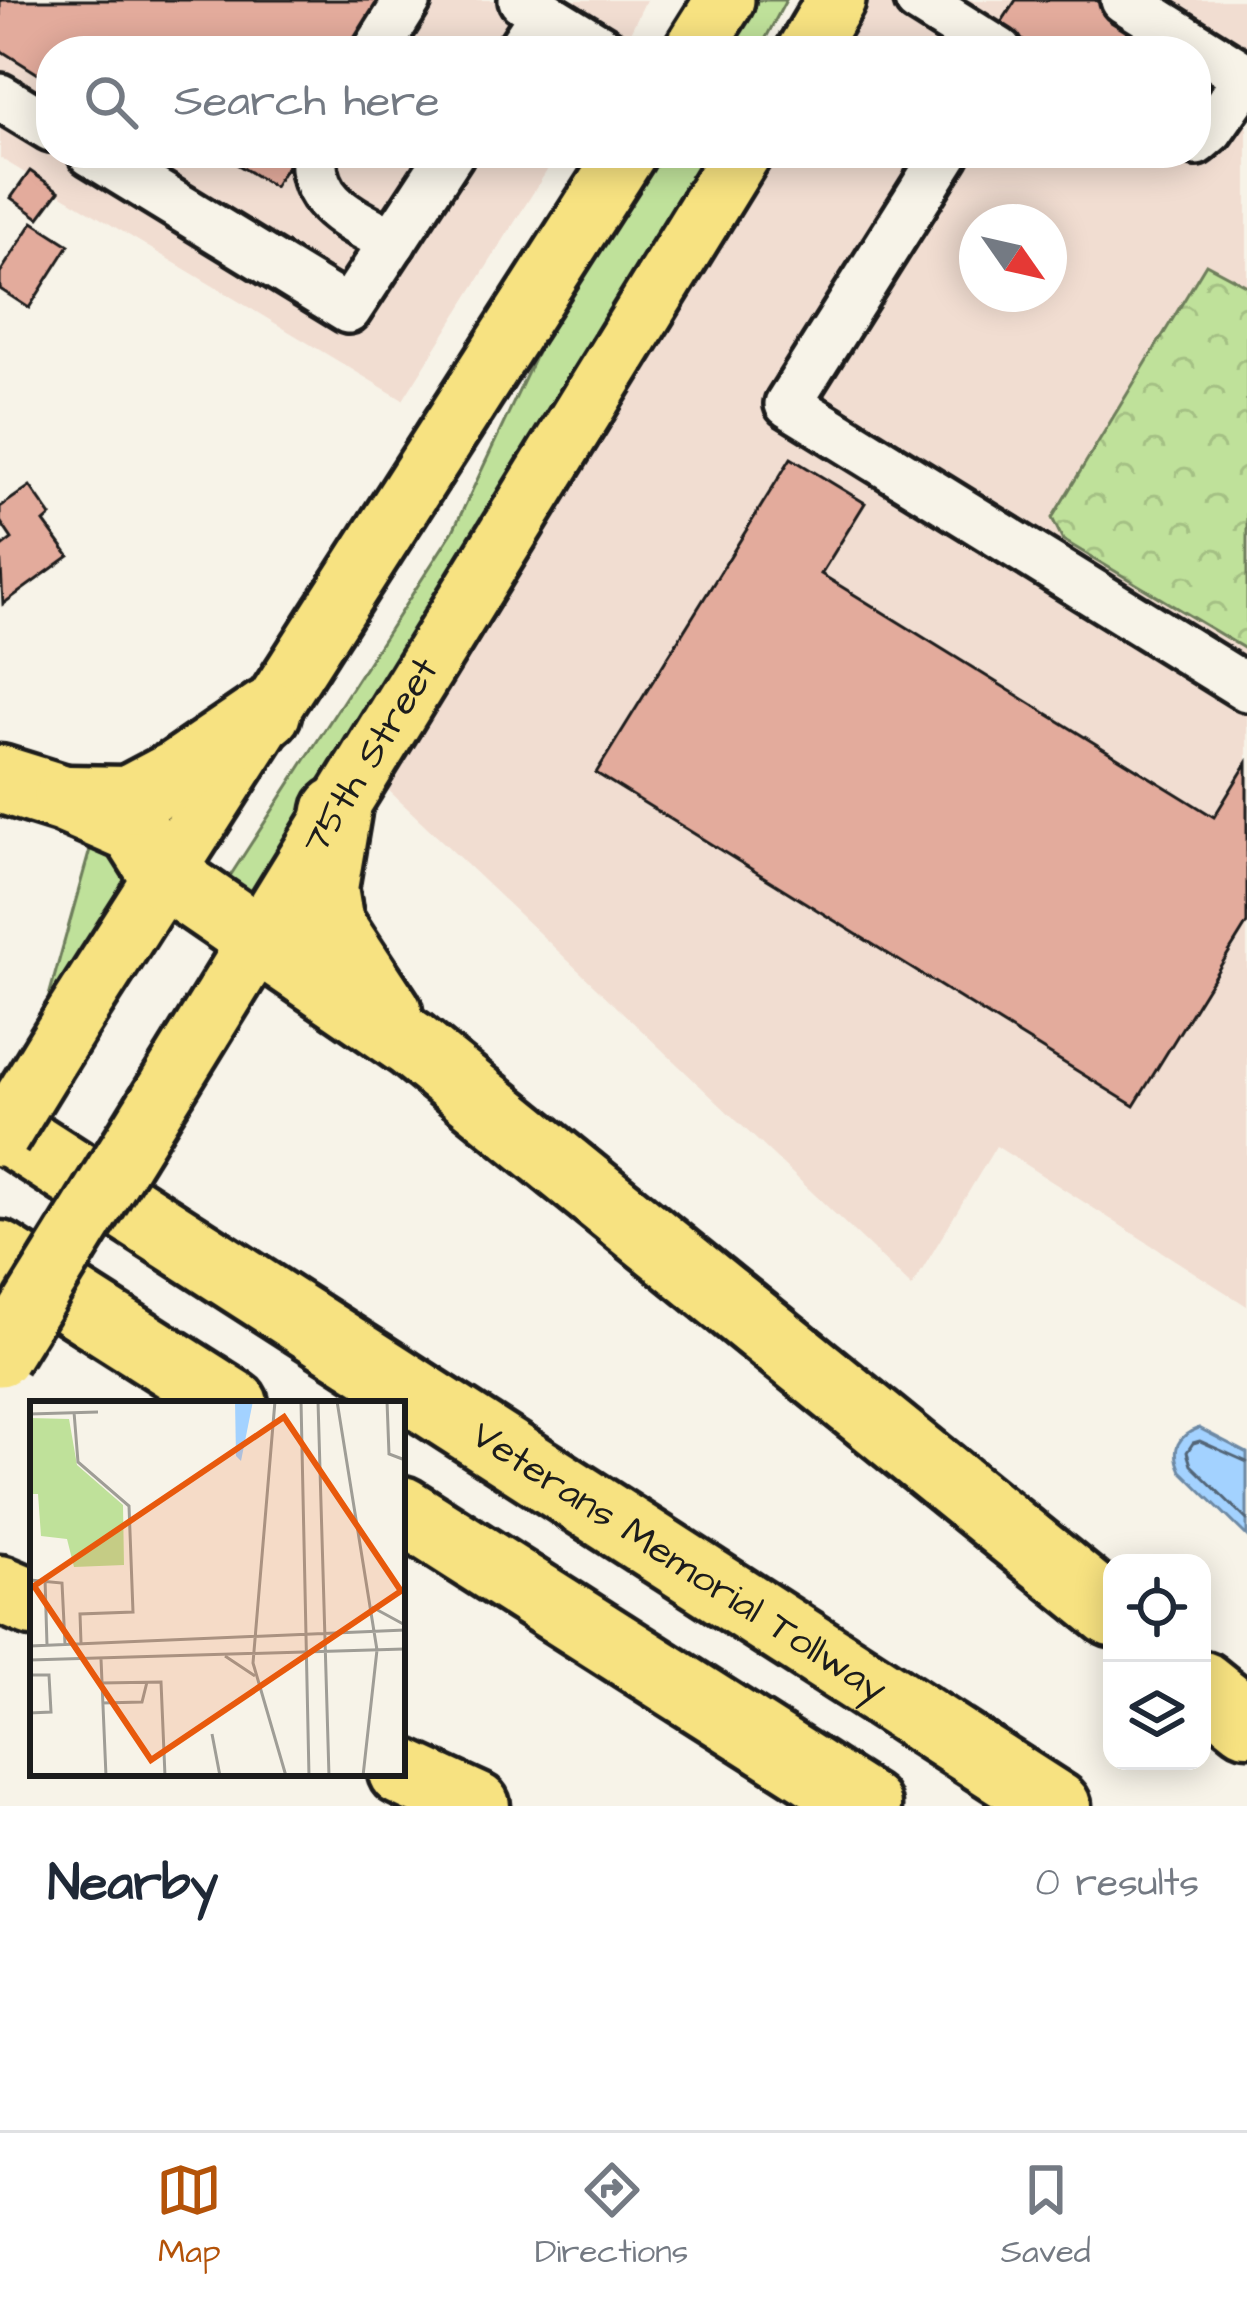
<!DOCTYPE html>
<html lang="en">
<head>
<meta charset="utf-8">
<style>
	body { margin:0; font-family:"Architects Daughter",sans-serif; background:#f6f6f7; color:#1f2937 }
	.controls { position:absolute; right:36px; bottom:36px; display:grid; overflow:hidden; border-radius:24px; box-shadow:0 6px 30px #0003 }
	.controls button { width:108px; height:108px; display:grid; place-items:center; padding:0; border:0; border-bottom:3px solid #e0e1e3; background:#fff; color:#1f2937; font:60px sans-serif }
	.compass { position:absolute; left:959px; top:204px; width:108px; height:108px; border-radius:50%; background:#fff; box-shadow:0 6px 30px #0003; rotate:124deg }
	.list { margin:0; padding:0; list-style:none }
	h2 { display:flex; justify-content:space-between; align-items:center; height:156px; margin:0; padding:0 48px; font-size:51px }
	h2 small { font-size:39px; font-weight:400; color:#747a83 }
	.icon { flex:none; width:66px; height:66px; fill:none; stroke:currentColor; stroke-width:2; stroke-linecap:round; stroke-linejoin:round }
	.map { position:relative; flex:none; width:1247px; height:1806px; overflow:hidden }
	.search { position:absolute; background:#fff; box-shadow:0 6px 30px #0003; left:36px; right:36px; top:36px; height:132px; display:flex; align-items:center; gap:30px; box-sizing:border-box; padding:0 42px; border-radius:48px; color:#747a83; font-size:45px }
	.sheet { height:324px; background:#fff }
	nav { display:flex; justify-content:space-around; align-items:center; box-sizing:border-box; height:168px; border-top:3px solid #e0e1e3; background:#fff; font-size:33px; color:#747a83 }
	nav a { display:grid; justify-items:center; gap:6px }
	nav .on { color:#b45309 }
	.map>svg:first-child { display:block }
	.built { fill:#f1ddd1; fill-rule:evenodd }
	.green { fill:#bfe19a; stroke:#6e7e5b; stroke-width:3 }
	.forest { fill:url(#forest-crowns); stroke:#6e7e5b; stroke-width:3 }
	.water { fill:#a3d2ff; stroke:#6d89a4; stroke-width:3 }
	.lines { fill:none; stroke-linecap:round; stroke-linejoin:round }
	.shore { stroke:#526577; stroke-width:3 }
	.building { fill:#e3ab9c; stroke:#1c1c1c; stroke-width:3 }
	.minor-casing { stroke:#1c1c1c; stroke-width:54 }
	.major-casing { stroke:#1c1c1c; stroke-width:66 }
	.highway-casing { stroke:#1c1c1c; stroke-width:75 }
	.minor { stroke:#f7f3e8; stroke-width:45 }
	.major { stroke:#f7e281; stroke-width:57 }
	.highway { stroke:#f7e281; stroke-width:66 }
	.major-bridge-casing { stroke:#1c1c1c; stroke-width:66; stroke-linecap:butt }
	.major-bridge { stroke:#f7e281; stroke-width:57 }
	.labels { text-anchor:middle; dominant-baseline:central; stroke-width:9; stroke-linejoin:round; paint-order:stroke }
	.street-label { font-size:39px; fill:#1c1c1c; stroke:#f7f3e8 }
	.inset-road { fill:none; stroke:#9f9d96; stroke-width:3 }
	.view { fill:#e8590c; fill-opacity:0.15; stroke:#e8590c; stroke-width:6 }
	.inset-edge { fill:none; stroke:#1c1c1c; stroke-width:6 }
</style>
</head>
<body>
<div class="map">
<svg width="1247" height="1806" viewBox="0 0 1247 1806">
	<defs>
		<pattern id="forest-crowns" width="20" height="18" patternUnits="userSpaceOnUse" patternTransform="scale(3)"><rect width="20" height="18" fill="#bfe19a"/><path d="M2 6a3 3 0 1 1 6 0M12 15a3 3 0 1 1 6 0" fill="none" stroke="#a4c084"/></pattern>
	</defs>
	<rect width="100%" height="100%" fill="#f7f3e8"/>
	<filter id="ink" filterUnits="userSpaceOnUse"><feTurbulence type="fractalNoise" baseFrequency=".00833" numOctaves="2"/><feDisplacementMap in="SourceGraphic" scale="24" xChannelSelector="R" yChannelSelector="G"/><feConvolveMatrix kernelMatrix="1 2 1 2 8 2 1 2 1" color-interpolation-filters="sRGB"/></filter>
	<g filter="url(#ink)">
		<g class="built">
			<path d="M0,0H646L621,51H51V153H558L403,400L0,158Z"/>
			<path d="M867,0H1247V286L1206,265L1167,332L1063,540L1247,650V1306L996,1146L912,1287L384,786L773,153H1196V51H836ZM977,222H1049V294H977Z"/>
		</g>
		<g class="green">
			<path d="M757,0H786L759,51H724Z"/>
			<path d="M658,153H705L670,219L250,899L223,887L453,531L559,306Z"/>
			<path d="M96,828L128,874L46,1007Z"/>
		</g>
		<path class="forest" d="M1206,264L1247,286V650L1063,540L1052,518Z"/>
		<path class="water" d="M1199,1428L1247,1453V1536L1181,1471C1171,1449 1177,1436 1199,1428Z"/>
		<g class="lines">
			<path class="shore" d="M1247,1462L1200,1441L1193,1443L1187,1452L1191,1465L1247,1520"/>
		</g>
		<g class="building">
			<path d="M0,0H390L358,51H51V82L0,50Z"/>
			<path d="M1016,0H1095L1176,51H1040L999,26Z"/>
			<path d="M219,153H295L274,187Z"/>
			<path d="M30,171L59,191L39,218L11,198Z"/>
			<path d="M33,222L69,245L29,308L0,289V273Z"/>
			<path d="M791,458L865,503L821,574L1214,817L1247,763V923L1134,1106L596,773Z"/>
			<path d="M30,486L51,516L44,522L69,556L3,604L0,548L12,539L0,521V507Z"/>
		</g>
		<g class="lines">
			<g class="minor-casing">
				<g id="minor">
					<path d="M522,0L605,51"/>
					<path d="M918,0L999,51"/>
					<path d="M1124,0L1247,77"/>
					<path d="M376,51L408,0"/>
					<path d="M519,51L544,13"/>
					<path d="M0,97L51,128"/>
					<path d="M1196,142L1210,130L1247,77"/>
					<path d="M91,153L348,310L451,153"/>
					<path d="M314,153C309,205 354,220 393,242"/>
					<path d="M946,153L788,404L1247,688"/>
				</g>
			</g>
			<g class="major-casing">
				<g id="major">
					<path d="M693,51L725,0"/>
					<path d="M806,51L836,0"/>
					<path d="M70,1023L627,153"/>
					<path id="s1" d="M168,1086L742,153"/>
				</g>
			</g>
			<g class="highway-casing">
				<g id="highway">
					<path d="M0,779L64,799L135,830L163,874L411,1044L1112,1613"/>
					<path d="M67,799L128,800L179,773L267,713"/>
					<path d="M337,811L324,888L330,924L388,1012"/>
					<path id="s2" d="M0,1126L1057,1806"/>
					<path d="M0,1255L234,1404"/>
					<path d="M402,1510L867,1806"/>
					<path d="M0,1589L33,1603"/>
					<path d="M1202,1685L1247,1721"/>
					<path d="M402,1772L476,1806"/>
				</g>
			</g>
			<use href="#minor" class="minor"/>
			<use href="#major" class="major"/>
			<use href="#highway" class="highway"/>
			<g class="major-bridge-casing">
				<g id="major-bridge">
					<path d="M0,1137L70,1023"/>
					<path d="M0,1357L168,1086"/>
				</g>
			</g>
			<use href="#major-bridge" class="major-bridge"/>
		</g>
	</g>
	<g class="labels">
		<g class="street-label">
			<text stroke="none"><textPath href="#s1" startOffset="387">75th Street</textPath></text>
			<text stroke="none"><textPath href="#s2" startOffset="807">Veterans Memorial Tollway</textPath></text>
		</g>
	</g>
	<g transform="translate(30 1401)">
		<rect width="375" height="375" fill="#f7f3e8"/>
		<path d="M0,17L39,18L47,64L93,104L94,164L44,166L37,138L11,135L8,93H0Z" fill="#bfe19a"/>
		<path d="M205,0H223L211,60L206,55Z" fill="#a3d2ff"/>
		<path class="inset-road" d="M245,0L223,262L256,375M271,0L279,375M288,0L299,375M307,0L347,249L333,375M357,0L359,53L375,59M44,11L48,61L99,105L103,211L50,213L51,242M0,13L68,11M15,178L17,244M0,179L32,182L35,243M342,206L375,224M0,245L375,229M195,255L225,275M71,258L76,375M0,259L374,248M0,274H19L21,311L0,312V294M71,282L131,281L135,375M72,302L112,301L117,281M182,333L190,375"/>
		<path class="view" d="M254,16L371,190L121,359L4,185Z"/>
		<rect width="375" height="375" class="inset-edge"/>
	</g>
</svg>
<div class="controls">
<button><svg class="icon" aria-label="locate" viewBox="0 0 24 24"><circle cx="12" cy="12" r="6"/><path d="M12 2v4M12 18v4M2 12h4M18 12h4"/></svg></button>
<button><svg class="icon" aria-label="layers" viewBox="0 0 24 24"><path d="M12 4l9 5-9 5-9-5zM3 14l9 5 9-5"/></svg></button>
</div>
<svg class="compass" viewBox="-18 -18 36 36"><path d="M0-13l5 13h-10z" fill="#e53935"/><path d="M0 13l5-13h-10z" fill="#747a83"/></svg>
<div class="search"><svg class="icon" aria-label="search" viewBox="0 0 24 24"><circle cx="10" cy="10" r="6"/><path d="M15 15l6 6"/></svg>Search here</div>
</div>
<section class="sheet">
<h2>Nearby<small>0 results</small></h2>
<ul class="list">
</ul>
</section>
<nav>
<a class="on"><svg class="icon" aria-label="map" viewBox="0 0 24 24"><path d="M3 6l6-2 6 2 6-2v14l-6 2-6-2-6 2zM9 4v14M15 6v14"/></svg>Map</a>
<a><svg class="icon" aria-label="directions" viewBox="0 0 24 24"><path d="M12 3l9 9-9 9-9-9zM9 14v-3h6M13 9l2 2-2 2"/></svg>Directions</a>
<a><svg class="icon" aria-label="saved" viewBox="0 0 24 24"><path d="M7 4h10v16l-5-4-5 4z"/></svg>Saved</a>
</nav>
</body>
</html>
